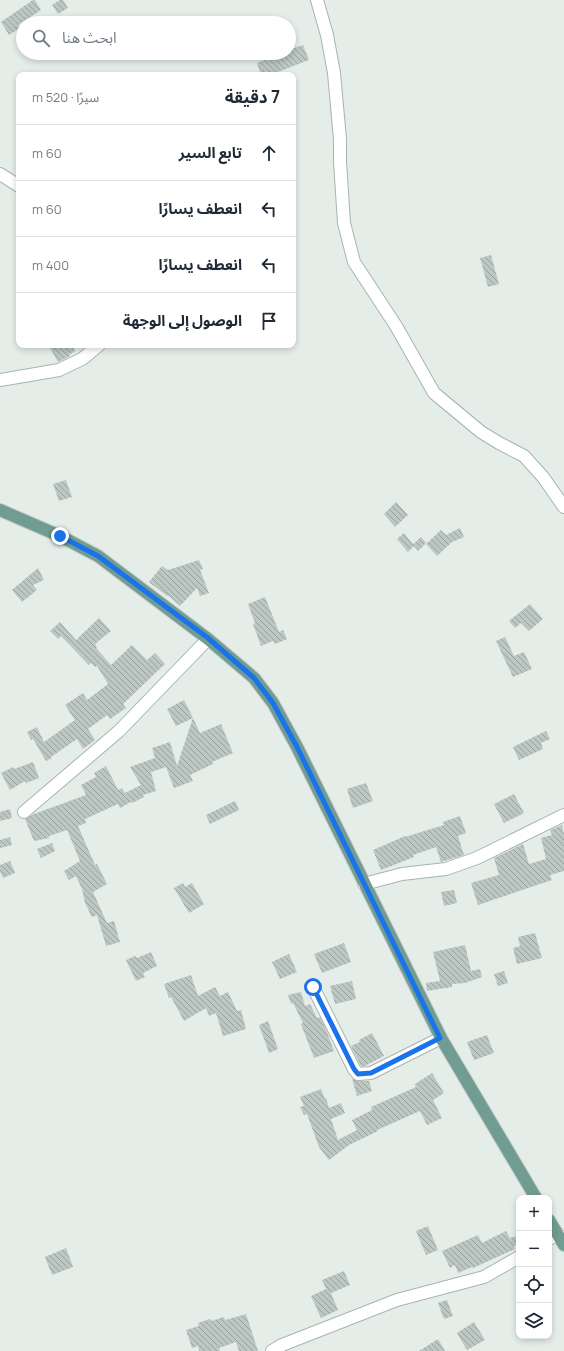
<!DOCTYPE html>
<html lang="ar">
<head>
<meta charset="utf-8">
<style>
	body { margin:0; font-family:Manrope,"Noto Sans Arabic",sans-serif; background:#f2f2f3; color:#1f2937; direction:rtl }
	.controls { position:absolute; right:12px; bottom:12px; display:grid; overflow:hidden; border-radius:8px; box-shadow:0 2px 6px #0003 }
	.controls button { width:36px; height:36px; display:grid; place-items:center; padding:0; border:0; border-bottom:1px solid #e0e1e3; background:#fff; color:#1f2937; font:20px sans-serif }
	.stop { position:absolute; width:12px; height:12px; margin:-9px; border:3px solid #1a73e8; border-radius:50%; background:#fff }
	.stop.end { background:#1a73e8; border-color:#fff; box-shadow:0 1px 4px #0008 }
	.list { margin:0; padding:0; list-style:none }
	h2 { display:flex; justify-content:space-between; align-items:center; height:52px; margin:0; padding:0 16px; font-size:17px }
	h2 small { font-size:13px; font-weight:400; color:#747a83 }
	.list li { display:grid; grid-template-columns:26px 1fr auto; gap:12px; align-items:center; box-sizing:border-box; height:56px; padding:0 16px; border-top:1px solid #e0e1e3 }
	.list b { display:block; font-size:15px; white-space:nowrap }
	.list em { font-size:13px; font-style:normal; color:#747a83 }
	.icon { flex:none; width:22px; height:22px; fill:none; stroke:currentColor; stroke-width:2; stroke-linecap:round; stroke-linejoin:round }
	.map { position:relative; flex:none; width:564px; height:1351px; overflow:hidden; direction:ltr }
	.search { position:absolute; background:#fff; box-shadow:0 2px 6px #0003; left:16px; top:16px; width:280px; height:44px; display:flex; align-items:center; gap:10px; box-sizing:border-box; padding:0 14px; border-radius:22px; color:#747a83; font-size:15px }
	.panel { position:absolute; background:#fff; box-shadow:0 2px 6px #0003; left:16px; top:72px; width:280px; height:276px; border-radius:8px; direction:rtl }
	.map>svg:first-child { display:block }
	.building { fill:url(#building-back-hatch) }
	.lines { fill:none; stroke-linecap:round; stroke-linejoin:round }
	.minor-casing { stroke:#a8b4b0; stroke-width:14 }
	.major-casing { stroke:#c3c8c7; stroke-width:14 }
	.minor { stroke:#fff; stroke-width:12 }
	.major { stroke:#709c92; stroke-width:12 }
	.route { stroke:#1a73e8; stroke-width:5 }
</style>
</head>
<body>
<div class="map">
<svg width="564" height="1351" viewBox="0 0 564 1351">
	<defs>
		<pattern id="building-back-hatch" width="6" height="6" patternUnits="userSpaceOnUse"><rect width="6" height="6" fill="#bbc7c2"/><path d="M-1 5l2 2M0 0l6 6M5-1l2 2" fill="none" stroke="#98a39e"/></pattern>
	</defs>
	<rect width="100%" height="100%" fill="#e5ede9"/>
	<g class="building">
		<path d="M33,0H35L41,10L18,25L20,28L9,35L1,22Z"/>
		<path d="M60,0H63L68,8L58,14L52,5Z"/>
		<path d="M303,45L309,60L270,75H261L257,63L282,53H289V50Z"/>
		<path d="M491,255L499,284L488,287L480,258Z"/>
		<path d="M55,345H72L75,351L69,355L70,356L58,362L50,348Z"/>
		<path d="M66,480L72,497L59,501L53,484Z"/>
		<path d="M396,502L408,515L395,527L384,514Z"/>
		<path d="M460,528L464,537L452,542L437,556L426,544L441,530L446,535Z"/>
		<path d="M404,533L413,544L421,537L426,543L418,551L414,546L408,552L397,539Z"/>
		<path d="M199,560L203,569L200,570L209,593L200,596L197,588L180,606L168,595L167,596L149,582L162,566L168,570Z"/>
		<path d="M38,568L44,580L33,585L37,590L22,602L12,590Z"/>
		<path d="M265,597L279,632L283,630L287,639L275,644L273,641L261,646L253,624L255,623L248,604Z"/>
		<path d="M530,604L543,619L529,631L521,623L515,628L509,621Z"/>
		<path d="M99,618L111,631L95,644L97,647L96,648L111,665L132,645L147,660L155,653L165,664L123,704L126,708L110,719L107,715L88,729L95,740L83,749L77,739L51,757L52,758L46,761L33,739L31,740L27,732L37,727L44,742L75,720L65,705L83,693L87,700L108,684L97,666L95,667L91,663L89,665L61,636L58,639L50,631L60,622L76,640Z"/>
		<path d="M505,637L514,656L524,652L532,669L513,677L496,641Z"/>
		<path d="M184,700L193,718L176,726L167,709Z"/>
		<path d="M193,718L200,733L221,724L233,753L212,762L213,764L190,775L193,781L174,788L166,767L151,772L156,791L143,795L144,797L132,803L131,802L120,808L118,804L85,819L86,823L78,826L95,865L97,864L107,884L93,892L107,923L114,921L120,942L106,946L97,915L92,917L85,903L82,889L76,876L69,880L64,871L80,861L67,830L49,836V838L34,841L25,819L34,814L86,795L81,785L96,777L94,773L106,766L118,790L122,788L125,793L141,785L130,767L155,758L152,748L170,742L177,766Z"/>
		<path d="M546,731L550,739L541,743L543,749L519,760L513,747Z"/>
		<path d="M33,762L39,778L26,783L25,781L10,790L1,773L13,767L14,769Z"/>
		<path d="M366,783L373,801L353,808L347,789Z"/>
		<path d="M514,794L524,813L504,823L494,804Z"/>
		<path d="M235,801L239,810L210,824L206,815Z"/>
		<path d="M10,809L12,818L0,821V812Z"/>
		<path d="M460,816L466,833L458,836L464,855L441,862L436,847L413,855L414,857L381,870L373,850L405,836V837L444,825L443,822Z"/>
		<path d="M562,825L564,834V871L550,875L552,880L478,905L471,883L499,875L494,858L523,844L529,864L546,859L541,838L552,835L550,830Z"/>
		<path d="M10,837L12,845L0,848V840Z"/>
		<path d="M52,843L55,851L41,858L37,849Z"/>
		<path d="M10,861L15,873L3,878L0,871V865Z"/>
		<path d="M183,883L185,887L192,883L204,904L189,913L174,888Z"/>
		<path d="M454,890L457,903L444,906L441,892Z"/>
		<path d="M535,933L542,958L517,964L513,948L520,946L518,937Z"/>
		<path d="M344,943L351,962L322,973L314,954Z"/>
		<path d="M465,945L471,971L480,969L482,977L465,983L452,984V987L427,991L426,983L440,981L433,952Z"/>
		<path d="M151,952L157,966L143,973L145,977L136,981L126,960L135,956L137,958Z"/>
		<path d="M289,954L297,972L280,979L272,962Z"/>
		<path d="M504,971L508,983L498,986L494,974Z"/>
		<path d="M191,975L198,996L215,987L220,996L228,992L237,1011L241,1010L246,1029L223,1036L216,1013L209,1016L206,1008L184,1021L171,997L169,998L164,984Z"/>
		<path d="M352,981L356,999L335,1004L330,986Z"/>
		<path d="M301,992L305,1006L310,1004L317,1018L320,1017L327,1032L334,1051L314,1058L301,1024L303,1023L293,1003L291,1004L288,995Z"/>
		<path d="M268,1021L278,1049L269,1053L259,1025Z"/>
		<path d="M372,1033L384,1056L365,1066H361L351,1046L360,1042L359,1040Z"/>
		<path d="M487,1035L494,1053L474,1060L467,1042Z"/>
		<path d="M432,1073L444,1093L433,1100L442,1118L427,1125L420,1111L377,1130L378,1131L349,1145L329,1160L319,1147L307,1114L304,1115L300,1107L304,1106L300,1097L321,1089L325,1099L326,1098L329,1108L341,1103L345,1113L331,1119L338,1140L357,1130L352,1120L372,1110L371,1107L416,1087L415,1084Z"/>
		<path d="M352,1079L358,1081H369L372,1091L357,1096Z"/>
		<path d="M428,1226L438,1250L426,1255L416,1231Z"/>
		<path d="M506,1231L510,1238L519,1235V1244L514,1246L515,1249L473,1268L472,1267L458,1273L455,1265L450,1268L442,1251L478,1235L482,1243Z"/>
		<path d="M66,1248L73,1267L52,1275L45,1257Z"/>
		<path d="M344,1271L350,1285L331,1293L338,1310L321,1318L311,1296L326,1289L322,1280Z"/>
		<path d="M447,1300L453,1316L444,1319L438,1303Z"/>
		<path d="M246,1314L258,1351H239L236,1342L219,1348L220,1351H199L198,1346L192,1348L186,1330L199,1326L198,1323L210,1319L211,1321L224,1317L225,1320Z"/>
		<path d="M474,1322L485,1340L467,1350L457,1333Z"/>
		<path d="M438,1339L445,1351H419Z"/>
	</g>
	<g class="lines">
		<g class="minor-casing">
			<g id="minor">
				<path d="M317,0L327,35L334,73L340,139V162L344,223L354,262L396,326L434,393L481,432L499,443L524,456L543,477L564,507"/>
				<path d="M0,174L19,186"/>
				<path d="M0,380L59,370L82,359L99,345"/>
				<path d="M24,812L119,731L208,639"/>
				<path d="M364,884L402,874L446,869L477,858L564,815"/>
				<path d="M313,987L354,1069L358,1074L371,1073L441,1038"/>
				<path d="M549,1239L558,1234"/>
				<path d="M272,1351L282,1345L397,1300L484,1277L519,1257"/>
			</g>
		</g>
		<g class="major-casing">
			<g id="major">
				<path d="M0,510L60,536L98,556L208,639L254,678L273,703L297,747L441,1038L536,1198"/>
				<path d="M549,1220L564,1245"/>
			</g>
		</g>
		<use href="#minor" class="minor"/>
		<use href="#major" class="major"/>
	</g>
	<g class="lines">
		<path class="route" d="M60,536L98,556L208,638L254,678L273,703L297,747L440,1038L371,1073L358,1074L354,1069L313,987"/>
	</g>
</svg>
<div class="controls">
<button>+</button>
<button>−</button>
<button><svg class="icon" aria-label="locate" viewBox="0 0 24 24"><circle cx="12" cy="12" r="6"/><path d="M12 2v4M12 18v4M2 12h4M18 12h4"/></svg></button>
<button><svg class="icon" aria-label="layers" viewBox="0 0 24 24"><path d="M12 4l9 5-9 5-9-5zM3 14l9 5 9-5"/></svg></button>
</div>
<div class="stop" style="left:313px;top:987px"></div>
<div class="stop end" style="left:60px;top:536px"></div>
<div class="search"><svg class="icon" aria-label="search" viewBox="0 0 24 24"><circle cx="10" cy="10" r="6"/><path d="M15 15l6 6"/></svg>ابحث هنا</div>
<section class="panel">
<h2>7 دقيقة<small>سيرًا · 520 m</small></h2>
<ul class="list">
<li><svg class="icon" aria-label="ahead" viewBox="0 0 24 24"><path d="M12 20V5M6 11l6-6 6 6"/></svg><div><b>تابع السير</b></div><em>60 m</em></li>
<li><svg class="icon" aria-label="left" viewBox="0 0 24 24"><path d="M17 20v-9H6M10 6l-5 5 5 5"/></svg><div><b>انعطف يسارًا</b></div><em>60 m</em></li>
<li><svg class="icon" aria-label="left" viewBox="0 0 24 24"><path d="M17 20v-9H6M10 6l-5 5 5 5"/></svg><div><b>انعطف يسارًا</b></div><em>400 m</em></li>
<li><svg class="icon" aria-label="arrive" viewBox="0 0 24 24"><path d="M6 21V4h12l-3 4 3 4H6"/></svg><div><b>الوصول إلى الوجهة</b></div></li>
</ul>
</section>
</div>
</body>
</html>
